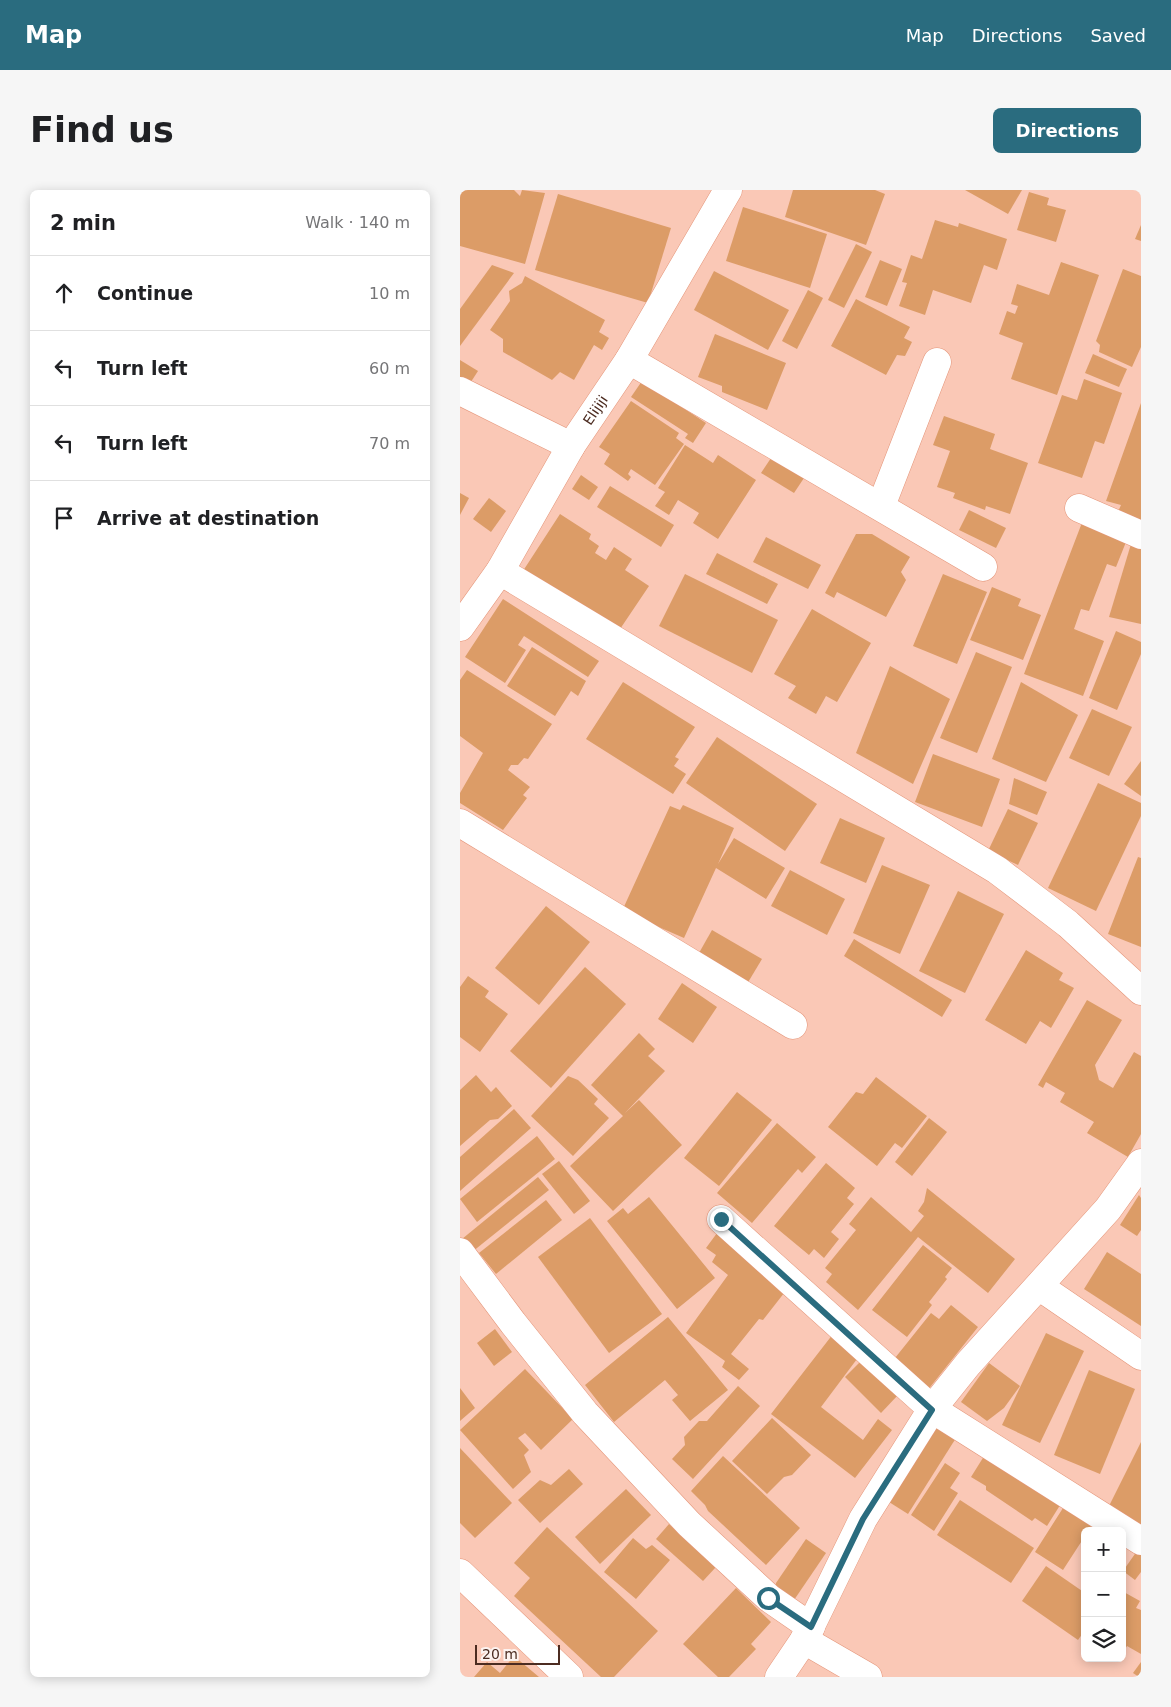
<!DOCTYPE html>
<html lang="en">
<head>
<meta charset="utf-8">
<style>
	body { margin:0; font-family:"DejaVu Sans",sans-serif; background:#f6f6f6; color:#202124 }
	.controls { position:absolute; right:15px; bottom:15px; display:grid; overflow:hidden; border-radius:8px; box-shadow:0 2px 12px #0003 }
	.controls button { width:45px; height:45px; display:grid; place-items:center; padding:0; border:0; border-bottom:1px solid #e0e0e0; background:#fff; color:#202124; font:25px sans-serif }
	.scale { position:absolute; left:15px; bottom:12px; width:85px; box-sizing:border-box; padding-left:5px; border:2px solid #4c2c21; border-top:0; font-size:14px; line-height:18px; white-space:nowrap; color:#4c2c21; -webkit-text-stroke:4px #fcf3f0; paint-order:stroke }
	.stop { position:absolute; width:15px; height:15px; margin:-11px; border:4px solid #2a6c7f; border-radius:50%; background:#fff }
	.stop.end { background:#2a6c7f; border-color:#fff; box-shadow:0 1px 5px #0008 }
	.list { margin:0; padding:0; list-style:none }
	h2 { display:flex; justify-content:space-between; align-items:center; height:65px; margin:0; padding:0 20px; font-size:21px }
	h2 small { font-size:16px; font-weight:400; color:#757577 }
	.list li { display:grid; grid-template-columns:32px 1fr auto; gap:15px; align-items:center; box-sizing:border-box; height:75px; padding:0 20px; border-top:1px solid #e0e0e0 }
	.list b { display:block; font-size:19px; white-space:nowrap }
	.list em { font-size:16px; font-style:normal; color:#757577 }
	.icon { flex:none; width:28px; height:28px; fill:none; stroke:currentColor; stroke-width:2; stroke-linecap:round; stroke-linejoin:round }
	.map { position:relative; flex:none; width:681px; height:1487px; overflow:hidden; border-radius:8px }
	header { display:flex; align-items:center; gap:30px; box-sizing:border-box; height:70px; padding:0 25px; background:#2a6c7f; color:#fff }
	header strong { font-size:24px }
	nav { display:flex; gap:28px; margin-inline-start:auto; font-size:18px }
	.intro { display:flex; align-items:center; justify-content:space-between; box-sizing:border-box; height:120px; padding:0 30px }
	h1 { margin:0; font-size:35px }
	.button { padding:12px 22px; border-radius:8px; background:#2a6c7f; color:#fff; font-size:18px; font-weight:700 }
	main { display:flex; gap:30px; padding:0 30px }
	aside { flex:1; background:#fff; border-radius:8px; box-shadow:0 2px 12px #0003 }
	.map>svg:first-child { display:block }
	.building { fill:#dc9c67 }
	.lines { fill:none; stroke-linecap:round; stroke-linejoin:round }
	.minor-casing { stroke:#e49579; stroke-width:29 }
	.minor { stroke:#fff; stroke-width:28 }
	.route { stroke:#2a6c7f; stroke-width:6 }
	.labels { text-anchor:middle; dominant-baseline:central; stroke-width:4.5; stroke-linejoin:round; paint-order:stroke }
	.street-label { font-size:14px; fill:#4c2c21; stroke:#fcf3f0 }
</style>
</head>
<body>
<header>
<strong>Map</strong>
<nav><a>Map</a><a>Directions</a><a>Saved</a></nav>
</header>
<div class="intro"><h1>Find us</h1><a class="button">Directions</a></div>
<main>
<aside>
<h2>2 min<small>Walk · 140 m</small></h2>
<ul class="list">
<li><svg class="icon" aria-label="ahead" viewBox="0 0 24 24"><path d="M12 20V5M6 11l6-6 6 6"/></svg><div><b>Continue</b></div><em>10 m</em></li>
<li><svg class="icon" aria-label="left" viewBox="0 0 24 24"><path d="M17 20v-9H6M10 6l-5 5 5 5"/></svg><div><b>Turn left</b></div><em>60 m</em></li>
<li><svg class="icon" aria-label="left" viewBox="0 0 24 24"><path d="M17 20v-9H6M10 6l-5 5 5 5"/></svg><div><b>Turn left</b></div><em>70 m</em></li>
<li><svg class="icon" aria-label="arrive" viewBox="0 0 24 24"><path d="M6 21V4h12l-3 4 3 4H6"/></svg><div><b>Arrive at destination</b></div></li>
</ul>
</aside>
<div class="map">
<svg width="681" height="1487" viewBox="0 0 681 1487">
	<rect width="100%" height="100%" fill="#fac8b6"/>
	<g class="building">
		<path d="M0,0H54L60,6L62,0L85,3L65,74L0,56Z"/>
		<path d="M333,0H415L425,4L406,55L325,27Z"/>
		<path d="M505,0H562L548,24Z"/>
		<path d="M569,2L589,8L587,15L606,20L596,52L557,40Z"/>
		<path d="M98,4L211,38L188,113L75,80Z"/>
		<path d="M283,17L367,44L350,98L266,71Z"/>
		<path d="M475,30L498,37L499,33L547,49L537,80L524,75L511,113L473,100L465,125L439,116L447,93L442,92L451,65L462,69Z"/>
		<path d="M681,35V51L675,49Z"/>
		<path d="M396,54L412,62L384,118L368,110Z"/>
		<path d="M420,70L442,79L427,116L405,107Z"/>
		<path d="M601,72L639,85L597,205L551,189L563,153L539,144L547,121L555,124L558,116L551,114L557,94L589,105Z"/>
		<path d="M32,75L54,83L0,156V119Z"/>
		<path d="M663,79L681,86V157L672,177L639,162L640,155L636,151Z"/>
		<path d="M254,81L329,120L308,160L234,120Z"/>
		<path d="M65,86L145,130L139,142L149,148L142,160L134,155L114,190L100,182L92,190L43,162V149L30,140L50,111L49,101L62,93Z"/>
		<path d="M348,100L363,108L337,159L322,151Z"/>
		<path d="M396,109L450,137L444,148L452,152L445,166L437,165L426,185L371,156Z"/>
		<path d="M255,144L326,173L307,220L262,202V196L238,187Z"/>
		<path d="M633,164L667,179L659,197L625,183Z"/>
		<path d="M0,170L18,181L7,198L0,194Z"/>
		<path d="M624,189L662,203L644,254L635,251L622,288L578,273L602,205L617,210Z"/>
		<path d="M182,191L246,233L233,253L225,248L228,244L171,207Z"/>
		<path d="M171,211L219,243L216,248L224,254L195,295L171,279L168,284L171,287L168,291L144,274L150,264L139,257Z"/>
		<path d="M681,213V332L657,324L661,315L646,311Z"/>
		<path d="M484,226L535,244L530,259L568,273L550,324L526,316L525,320L493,308L495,303L477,297L490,261L473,255Z"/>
		<path d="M225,255L253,273L258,265L296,290L258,349L233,333L239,323L218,310L209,325L195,316L205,302L198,298Z"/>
		<path d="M311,268L344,288L334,303L301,283Z"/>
		<path d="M121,285L138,297L129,310L112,299Z"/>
		<path d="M150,296L214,335L201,357L137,317Z"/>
		<path d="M0,303L9,308L0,325Z"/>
		<path d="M29,308L46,321L31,342L13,329Z"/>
		<path d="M509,320L546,338L536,358L499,340Z"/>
		<path d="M100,324L131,344L129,349L139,356L135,363L146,370L154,357L172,369L165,380L189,396L156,445L61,384Z"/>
		<path d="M623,330L668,347L656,377L647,374L629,421L621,419L614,439L644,451L623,506L564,484Z"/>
		<path d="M396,344H412L450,367L441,382L446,390L426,427L377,402L374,408L365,403Z"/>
		<path d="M306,347L361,375L348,399L293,372Z"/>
		<path d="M671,354L681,357V434L649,427Z"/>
		<path d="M257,363L318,394L307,414L246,384Z"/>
		<path d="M225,384L318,430L292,483L199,436Z"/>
		<path d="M483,384L527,402L497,474L453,456Z"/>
		<path d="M532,397L561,409L558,416L581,425L563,470L510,450Z"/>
		<path d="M43,409L139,471L128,487L64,446L58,455L66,460L45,493L5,467Z"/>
		<path d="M352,419L411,453L377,512L366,506L356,524L328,508L336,496L314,484Z"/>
		<path d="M656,441L681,452V464L657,520L629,508Z"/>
		<path d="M72,457L126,491L118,506L111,501L95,526L47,496Z"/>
		<path d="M516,462L552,477L517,563L480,548Z"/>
		<path d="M430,476L490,509L453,594L396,563Z"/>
		<path d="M7,480L92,534L68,569L64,568L58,575H51L48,580L70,597L63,605L67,608L43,640L0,613V603L23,563L0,546V490Z"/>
		<path d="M163,492L235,537L215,567L219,569L214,576L226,584L213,604L126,549Z"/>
		<path d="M561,492L618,525L586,592L532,569Z"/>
		<path d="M632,519L672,537L649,586L609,568Z"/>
		<path d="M257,547L357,614L325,661L226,593Z"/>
		<path d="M473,564L540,589L522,637L455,612Z"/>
		<path d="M681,571V606L664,594Z"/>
		<path d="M554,588L587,602L577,625L549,614Z"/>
		<path d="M638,593L681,613V626L636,721L588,698Z"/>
		<path d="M223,615L274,638L258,674L274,648L325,678L306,709L256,678L224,748L162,721L210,616L220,620Z"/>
		<path d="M548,619L578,633L558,675L528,661Z"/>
		<path d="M380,628L425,648L406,693L360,673Z"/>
		<path d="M678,667L681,668V757L648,744Z"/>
		<path d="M422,675L470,695L440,764L393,743Z"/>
		<path d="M330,680L385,709L367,745L311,716Z"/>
		<path d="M498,701L544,724L505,803L459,781Z"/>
		<path d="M86,716L130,752L79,815L35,778Z"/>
		<path d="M252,740L302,769L284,799L235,770Z"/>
		<path d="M394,749L492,810L482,827L384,766Z"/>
		<path d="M566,760L603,783L599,790L614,798L591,838L580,831L566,854L525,830Z"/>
		<path d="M125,777L166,814L91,898L50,861Z"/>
		<path d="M8,786L29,801L25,807L48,824L20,862L0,847V797Z"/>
		<path d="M222,793L257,817L233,853L198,829Z"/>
		<path d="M627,810L662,830L635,875L639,890L653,898L674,862L681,866V944L668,967L627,943L634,932L600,912L605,903L586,892L583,898L578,895Z"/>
		<path d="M179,843L195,859L188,866L205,881L165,923L179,910L222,955L153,1021L110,976L163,926L131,895Z"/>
		<path d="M16,885L31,902L36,897L52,916L38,929L30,930L0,956V900Z"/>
		<path d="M108,886L118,890L138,909L134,914L149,928L113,966L71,926Z"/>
		<path d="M416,887L467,926L442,958L435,953L417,976L368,937L396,902L403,904Z"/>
		<path d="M277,902L312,930L259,996L224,968Z"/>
		<path d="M54,919L71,938L0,1001V967Z"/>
		<path d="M469,928L487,942L452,986L435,972Z"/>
		<path d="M317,933L356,967L342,983L338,979L292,1033L257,1003Z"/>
		<path d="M77,946L95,969L17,1032L0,1009Z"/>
		<path d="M99,971L130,1011L114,1024L82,984Z"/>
		<path d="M366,973L395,998L387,1008L394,1014L371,1042L379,1049L364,1068L354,1059L349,1065L314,1036Z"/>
		<path d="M78,987L89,1000L12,1062L2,1049Z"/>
		<path d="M467,998L555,1069L528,1103L458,1047L398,1120L366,1092L372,1084L365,1078L396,1040L389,1034L411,1007L451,1042L464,1026L458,1021L464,1012Z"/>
		<path d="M679,1005L681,1008V1040L677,1046L660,1035Z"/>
		<path d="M189,1007L255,1088L217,1119L147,1031L163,1018L168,1024Z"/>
		<path d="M86,1010L102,1030L36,1084L19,1063Z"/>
		<path d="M130,1028L202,1124L149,1163L78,1067Z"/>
		<path d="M260,1039L328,1098L303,1130L299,1129L271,1164L289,1179L279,1190L262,1177L265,1171L226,1143L268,1085L252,1072L256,1065L246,1058Z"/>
		<path d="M463,1055L492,1078L485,1087L487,1089L469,1112L472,1115L447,1147L412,1120Z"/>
		<path d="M647,1062L681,1084V1136L624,1099Z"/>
		<path d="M491,1115L518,1137L467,1201L431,1173L471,1123L479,1129Z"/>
		<path d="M208,1127L268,1200L230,1231L212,1210L218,1205L205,1190L154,1232L125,1195Z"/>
		<path d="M35,1139L52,1162L34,1176L17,1153Z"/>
		<path d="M586,1143L624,1161L580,1253L542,1235Z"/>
		<path d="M373,1144L400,1165L361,1217L403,1250L418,1229L432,1240L395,1288L311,1224Z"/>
		<path d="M402,1170L438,1205L421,1223L385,1187Z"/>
		<path d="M529,1173L560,1196L544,1218L527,1231L501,1212Z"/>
		<path d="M65,1179L113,1229L81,1260L65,1243L58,1248L69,1260L64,1265L71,1282L53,1299L0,1240Z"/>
		<path d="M629,1180L675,1199L640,1284L594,1265Z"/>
		<path d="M278,1196L300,1216L233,1289L212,1269L225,1255L224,1247L239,1231H247Z"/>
		<path d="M0,1198L15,1218L0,1231Z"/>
		<path d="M312,1228L351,1265L332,1285L324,1287L307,1304L272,1271Z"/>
		<path d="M478,1236L496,1248L448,1324L429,1312Z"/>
		<path d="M681,1252V1335L648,1318Z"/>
		<path d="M0,1258L52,1313L15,1348L0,1333Z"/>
		<path d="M526,1263L602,1312L587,1336L575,1328L572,1331L526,1300V1296L511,1287Z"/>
		<path d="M263,1266L340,1338L306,1375L248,1321L245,1315L231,1301Z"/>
		<path d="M485,1273L500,1283L490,1298L498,1303L474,1341L451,1325Z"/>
		<path d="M109,1279L123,1294L80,1333L58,1310L80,1290L91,1295Z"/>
		<path d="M166,1299L191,1325L140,1374L115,1347Z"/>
		<path d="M500,1310L574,1358L551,1393L477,1345Z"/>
		<path d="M603,1318L631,1336L628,1341H625V1346L603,1380L575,1362Z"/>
		<path d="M209,1334L256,1377L243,1391L196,1349Z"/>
		<path d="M87,1337L198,1441L154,1487H141L54,1406L70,1388L54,1373Z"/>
		<path d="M173,1348L186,1359L192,1355L210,1370L176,1409L144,1382Z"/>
		<path d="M346,1349L366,1363L332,1413L315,1400L316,1393Z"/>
		<path d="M677,1361L681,1364V1382L675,1390L663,1381Z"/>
		<path d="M586,1376L625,1403V1440L618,1450L562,1411Z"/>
		<path d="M276,1398L311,1432L291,1454L296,1459L269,1487H258L223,1454Z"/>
		<path d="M662,1401L680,1411L676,1418L681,1420V1464L667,1456L662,1464Z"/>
		<path d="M54,1466L79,1487H14L27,1472L40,1483Z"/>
		<path d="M681,1472V1487H679L673,1483Z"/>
	</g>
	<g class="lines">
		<g class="minor-casing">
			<g id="minor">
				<path d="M169,170L523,377"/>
				<path d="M0,201L111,256"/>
				<path d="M421,316L477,172"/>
				<path d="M619,318L681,345"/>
				<path d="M40,381L537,680L608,734L681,801"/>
				<path id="s1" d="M0,437L40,381L111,256L169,170L268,0"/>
				<path d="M0,633L333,835"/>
				<path d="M261,1029L472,1219L681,1351"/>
				<path d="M0,1062L53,1133L125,1223L229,1334L309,1408L351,1437"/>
				<path d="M580,1097L681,1166"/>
				<path d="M0,1383L109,1487"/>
				<path d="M344,1450L408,1487"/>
				<path d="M319,1487L344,1450L403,1329L472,1219L508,1174L648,1019L681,973"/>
			</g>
		</g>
		<use href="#minor" class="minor"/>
	</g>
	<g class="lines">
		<path class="route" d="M261,1029L472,1220L403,1329L351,1437L308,1408"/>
	</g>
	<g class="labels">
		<g class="street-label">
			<text stroke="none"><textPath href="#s1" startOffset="256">Elijiji</textPath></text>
		</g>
	</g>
</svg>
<div class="controls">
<button>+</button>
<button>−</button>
<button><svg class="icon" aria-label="layers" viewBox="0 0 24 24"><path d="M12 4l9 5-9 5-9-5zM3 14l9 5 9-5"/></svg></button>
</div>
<div class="scale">20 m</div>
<div class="stop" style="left:308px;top:1408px"></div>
<div class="stop end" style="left:261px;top:1029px"></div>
</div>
</main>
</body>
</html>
